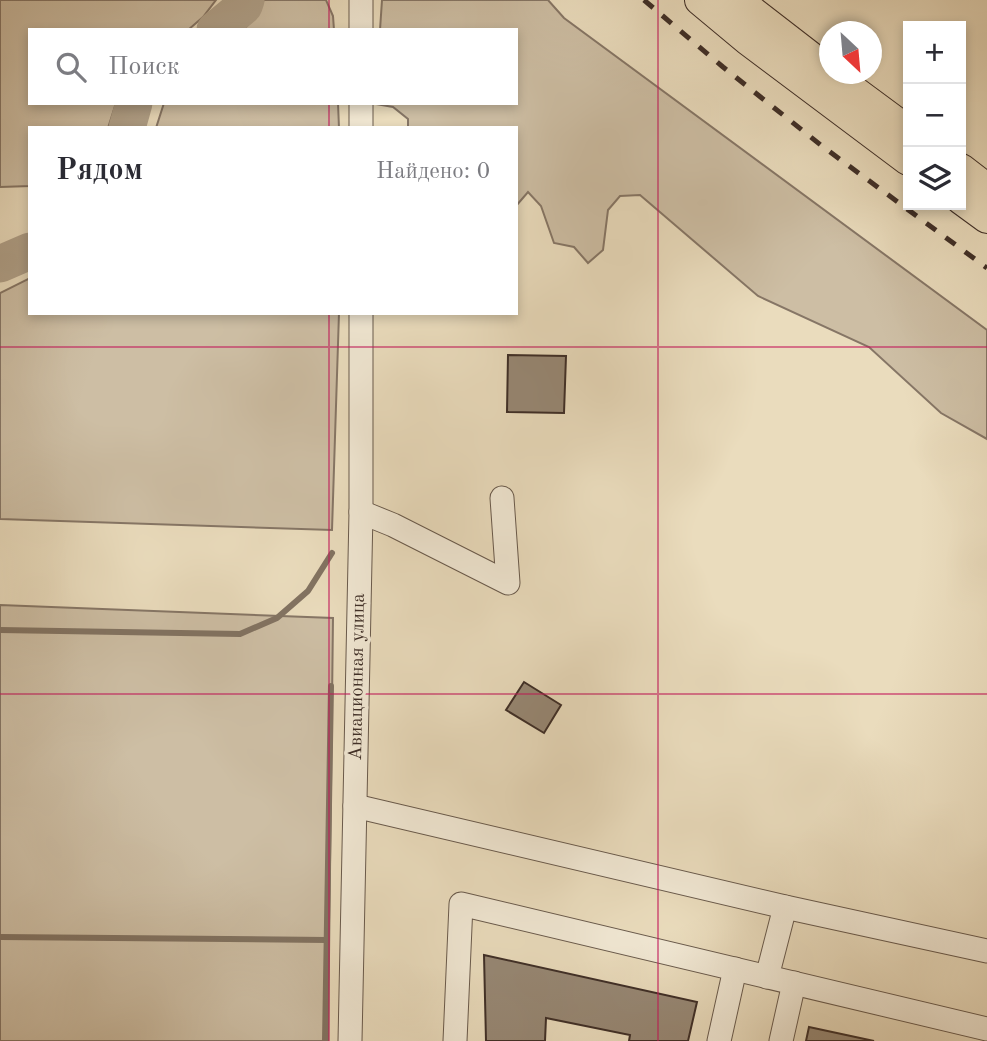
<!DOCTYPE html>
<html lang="ru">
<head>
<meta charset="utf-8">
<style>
	body { margin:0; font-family:"Old Standard TT",serif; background:#f2f2f3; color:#2b2b33 }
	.controls { position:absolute; right:21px; top:21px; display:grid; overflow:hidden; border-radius:0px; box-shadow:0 4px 10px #0003 }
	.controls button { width:63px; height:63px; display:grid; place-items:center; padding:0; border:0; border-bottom:2px solid #e1e1e2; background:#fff; color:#2b2b33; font:35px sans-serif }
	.compass { position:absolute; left:819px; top:21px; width:63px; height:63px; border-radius:50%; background:#fff; box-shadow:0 4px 10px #0003; rotate:154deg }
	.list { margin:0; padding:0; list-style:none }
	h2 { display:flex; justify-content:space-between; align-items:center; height:91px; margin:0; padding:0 28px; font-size:30px }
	h2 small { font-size:23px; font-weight:400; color:#7c7c81 }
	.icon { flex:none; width:38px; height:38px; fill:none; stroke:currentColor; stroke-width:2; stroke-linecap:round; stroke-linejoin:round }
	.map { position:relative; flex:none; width:987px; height:1041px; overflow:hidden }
	.search { position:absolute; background:#fff; box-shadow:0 4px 10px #0003; left:28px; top:28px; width:490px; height:77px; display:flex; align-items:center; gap:18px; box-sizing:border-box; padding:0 24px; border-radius:0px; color:#7c7c81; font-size:26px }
	.panel { position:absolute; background:#fff; box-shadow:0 4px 10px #0003; left:28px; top:126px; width:490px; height:189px; border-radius:0px }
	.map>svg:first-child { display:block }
	.green { fill:#cdbea4; stroke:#867666; stroke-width:2 }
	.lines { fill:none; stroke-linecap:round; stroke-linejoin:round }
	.stream { stroke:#827362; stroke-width:6 }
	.river { stroke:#b0a18a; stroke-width:37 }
	.building { fill:#978875; stroke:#3e2e27; stroke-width:2 }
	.minor-casing { stroke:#695a4c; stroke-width:25 }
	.major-casing { stroke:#3e2e27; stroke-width:32 }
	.minor { stroke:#f1e8d4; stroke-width:23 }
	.major { stroke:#eadcbd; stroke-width:30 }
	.rail { stroke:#3e2e27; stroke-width:5; stroke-dasharray:12 12; stroke-linecap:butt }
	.grid { fill:none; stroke:#c2185b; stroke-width:2; stroke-opacity:0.55 }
	.labels { text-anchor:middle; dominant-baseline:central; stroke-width:7; stroke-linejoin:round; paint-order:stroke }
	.street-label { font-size:19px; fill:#3e2e27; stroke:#f1e8d4 }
</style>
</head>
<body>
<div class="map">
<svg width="987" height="1041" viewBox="0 0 987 1041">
	<rect width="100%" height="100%" fill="#eadcbd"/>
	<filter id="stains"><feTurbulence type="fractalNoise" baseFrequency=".00286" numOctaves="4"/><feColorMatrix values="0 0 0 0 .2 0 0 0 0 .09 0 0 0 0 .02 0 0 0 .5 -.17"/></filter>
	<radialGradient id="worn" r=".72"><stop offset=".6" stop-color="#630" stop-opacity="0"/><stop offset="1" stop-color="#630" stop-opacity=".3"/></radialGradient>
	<g class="green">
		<path d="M0,0H216L203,17L188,30H30V103H116L108,128H30V186L0,187Z"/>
		<path d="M264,0H326L333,16L334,30H244Z"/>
		<path d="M382,0H548L564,18L987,330V439L941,413L869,347L758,296L640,195L620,196L608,210L603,250L588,263L574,247L554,243L541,206L528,192L516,206V128H408V119L393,107L376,104L516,103V30H380Z"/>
		<path d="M164,103H338L339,128H156Z"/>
		<path d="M30,278V313H339L332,530L0,519V293Z"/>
		<path d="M0,605L333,618L328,1041H0Z"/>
	</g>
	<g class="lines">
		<g class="stream">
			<path d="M0,630L240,634L277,618L308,591L332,553"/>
			<path d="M0,937L327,940"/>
			<path d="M325,1041L331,686"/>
		</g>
		<g class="river">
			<path d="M215,30L244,6L246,0"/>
			<path d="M127,128L134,103"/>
			<path d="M0,264L30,251"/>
		</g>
	</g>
	<g class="building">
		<path d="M508,355L566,356L564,413L507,412Z"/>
		<path d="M524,682L561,705L544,733L506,710Z"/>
		<path d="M484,955L697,1002L688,1041H629L630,1035L546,1018L545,1041H486Z"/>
		<path d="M809,1027L874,1041H806Z"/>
	</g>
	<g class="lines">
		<g class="minor-casing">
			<g id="minor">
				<path d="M361,30V0"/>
				<path d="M361,128V103"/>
				<path d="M361,512L393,525L508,583L502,498"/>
				<path d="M355,806L785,907L987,951"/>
				<path d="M767,977L785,907"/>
				<path d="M350,1041L361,512V313"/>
				<path d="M455,1041L461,904L987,1029"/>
				<path d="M719,1041L735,969"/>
				<path d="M781,1041L794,983"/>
			</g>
		</g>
		<g class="major-casing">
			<g id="major">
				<path d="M700,0L748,40L908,160"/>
				<path d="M737,0L830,72"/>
				<path d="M831,74L908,131"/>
				<path d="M961,169L987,189"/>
				<path d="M961,199L987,218"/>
			</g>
		</g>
		<use href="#minor" class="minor"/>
		<use href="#major" class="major"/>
		<path class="rail" d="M644,0L723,67L822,146L987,268"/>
	</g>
	<path class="grid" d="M329,0V30M658,0V1041M329,103V128M329,313V1041M0,347H987M0,694H987"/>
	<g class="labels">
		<g class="street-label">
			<text transform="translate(358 677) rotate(-89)">Авиационная улица</text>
		</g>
	</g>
	<rect width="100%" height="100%" filter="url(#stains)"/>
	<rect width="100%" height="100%" fill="url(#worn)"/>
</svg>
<div class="controls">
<button>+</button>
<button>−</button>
<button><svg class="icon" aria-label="layers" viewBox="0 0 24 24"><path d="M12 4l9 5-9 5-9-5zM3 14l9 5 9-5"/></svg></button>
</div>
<svg class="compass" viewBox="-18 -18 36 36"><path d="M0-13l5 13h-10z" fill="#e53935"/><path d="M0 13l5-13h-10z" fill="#7c7c81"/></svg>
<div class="search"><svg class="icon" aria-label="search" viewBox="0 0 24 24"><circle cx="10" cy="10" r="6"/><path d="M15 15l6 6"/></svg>Поиск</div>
<section class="panel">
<h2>Рядом<small>Найдено: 0</small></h2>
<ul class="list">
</ul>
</section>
</div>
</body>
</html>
